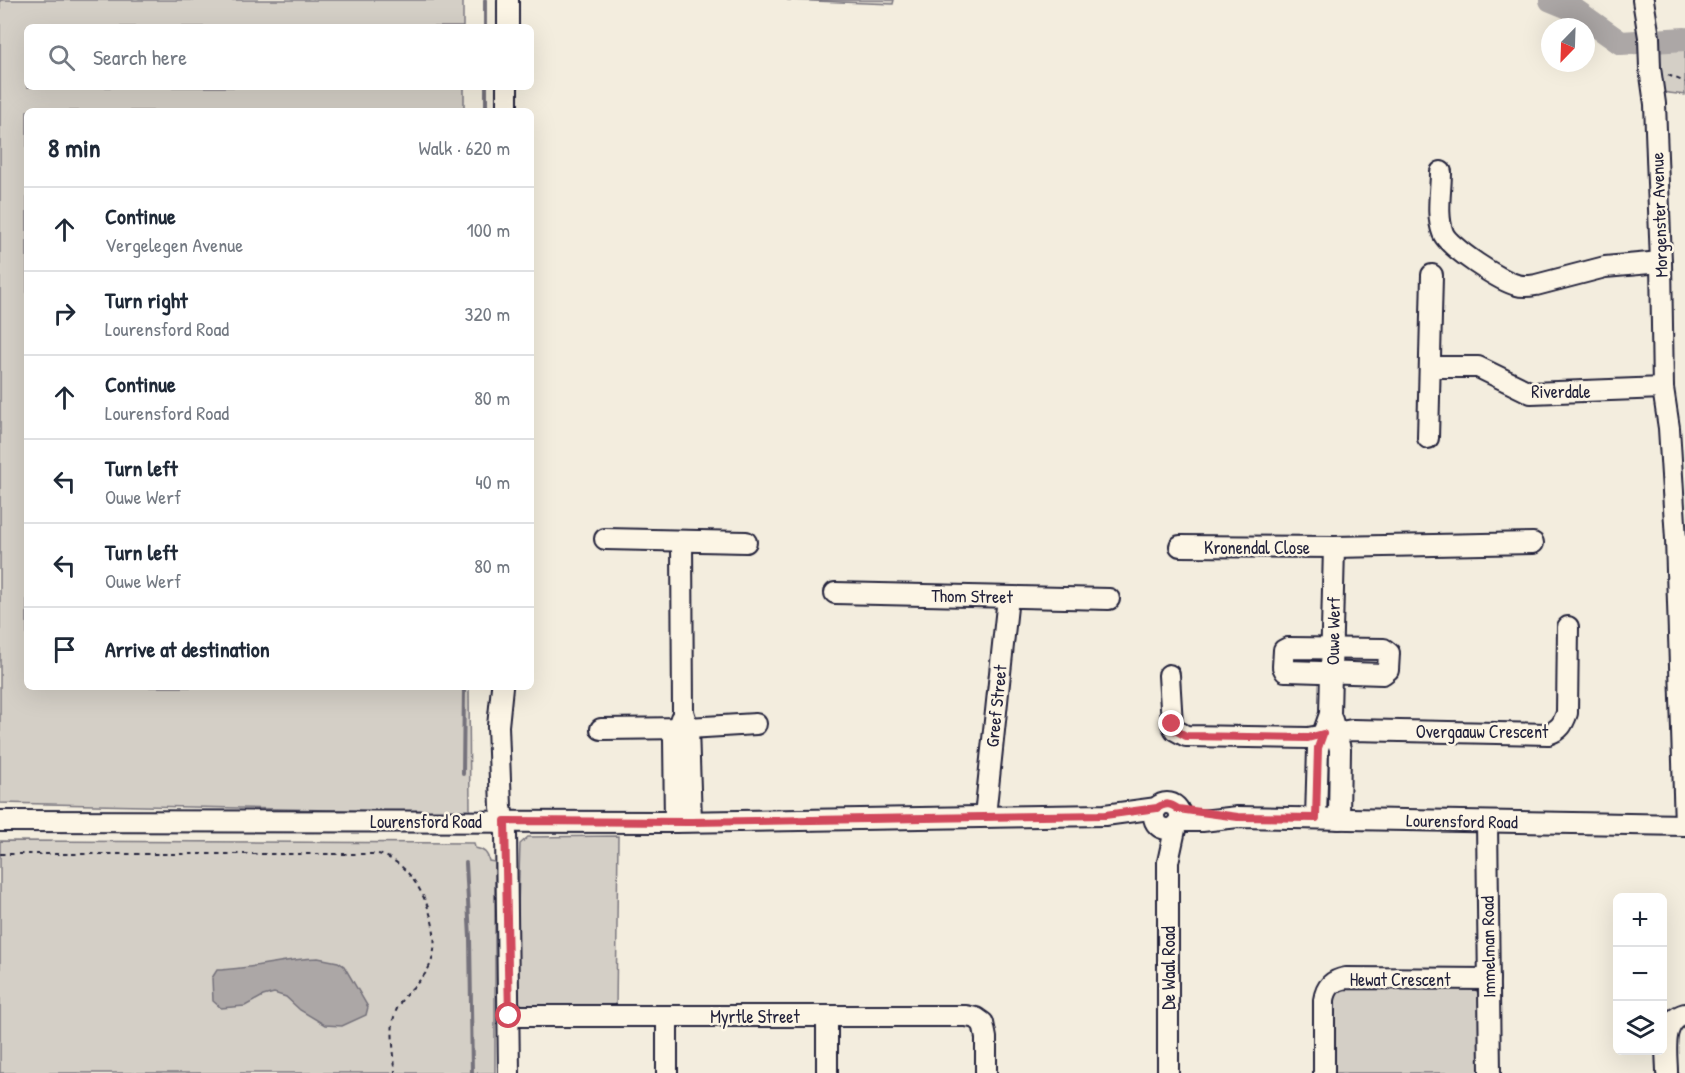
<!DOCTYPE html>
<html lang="en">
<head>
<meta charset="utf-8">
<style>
	body { margin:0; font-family:"Patrick Hand",sans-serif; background:#f6f6f7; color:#1f2937 }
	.controls { position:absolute; right:18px; bottom:18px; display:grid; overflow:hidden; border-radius:9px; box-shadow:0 6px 24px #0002 }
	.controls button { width:54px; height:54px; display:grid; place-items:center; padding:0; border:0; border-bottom:2px solid #e0e1e3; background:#fff; color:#1f2937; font:30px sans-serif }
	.compass { position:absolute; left:1541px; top:18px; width:54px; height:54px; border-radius:50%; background:#fff; box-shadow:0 6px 24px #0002; rotate:203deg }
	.stop { position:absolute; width:18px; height:18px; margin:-14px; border:4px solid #d1495b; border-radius:50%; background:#fff }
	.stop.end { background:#d1495b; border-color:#fff; box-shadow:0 2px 6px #0008 }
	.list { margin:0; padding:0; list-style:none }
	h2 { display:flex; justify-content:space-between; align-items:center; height:78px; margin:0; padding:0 24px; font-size:26px }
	h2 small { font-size:20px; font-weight:400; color:#747a83 }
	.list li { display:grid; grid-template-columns:39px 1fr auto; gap:18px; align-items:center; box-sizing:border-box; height:84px; padding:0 24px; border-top:2px solid #e0e1e3 }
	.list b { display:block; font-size:22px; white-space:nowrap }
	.list p { margin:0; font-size:20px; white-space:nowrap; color:#747a83 }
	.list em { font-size:20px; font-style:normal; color:#747a83 }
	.icon { flex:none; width:33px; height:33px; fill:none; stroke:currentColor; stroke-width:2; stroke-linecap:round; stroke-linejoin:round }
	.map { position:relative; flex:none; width:1685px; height:1073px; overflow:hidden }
	.search { position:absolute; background:#fff; box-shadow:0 6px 24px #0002; left:24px; top:24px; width:510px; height:66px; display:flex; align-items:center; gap:15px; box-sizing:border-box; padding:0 21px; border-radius:9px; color:#747a83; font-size:22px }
	.panel { position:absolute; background:#fff; box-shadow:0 6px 24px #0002; left:24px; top:108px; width:510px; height:582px; border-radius:9px }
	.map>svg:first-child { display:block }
	.green { fill:#d4cfc6; stroke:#7b7880; stroke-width:1.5 }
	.water { fill:#aca7a6; stroke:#75727b; stroke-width:1.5 }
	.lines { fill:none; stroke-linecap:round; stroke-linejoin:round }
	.stream { stroke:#75727b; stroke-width:4 }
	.river { stroke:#aca7a6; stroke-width:24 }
	.minor-casing { stroke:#22223b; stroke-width:24 }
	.path { stroke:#22223b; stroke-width:2; stroke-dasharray:4.5 4.5; stroke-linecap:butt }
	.minor { stroke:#fcf5e5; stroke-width:20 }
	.route { stroke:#d1495b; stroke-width:8 }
	.labels { text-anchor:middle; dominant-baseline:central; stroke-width:5; stroke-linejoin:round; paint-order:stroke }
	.street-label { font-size:18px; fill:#22223b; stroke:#fcf5e5 }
</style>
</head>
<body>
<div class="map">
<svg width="1685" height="1073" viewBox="0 0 1685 1073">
	<rect width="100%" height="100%" fill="#f3edde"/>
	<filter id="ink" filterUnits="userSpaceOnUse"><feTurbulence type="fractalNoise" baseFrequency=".0167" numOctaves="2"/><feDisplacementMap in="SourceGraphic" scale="12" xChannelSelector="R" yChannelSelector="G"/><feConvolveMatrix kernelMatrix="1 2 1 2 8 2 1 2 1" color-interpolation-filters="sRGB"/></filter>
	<g filter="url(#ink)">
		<g class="green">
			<path d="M0,0H463V27H27V87H464V111H27V687H469L470,813L0,803Z"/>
			<path d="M787,0H894L893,4Z"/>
			<path d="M1685,39V95L1653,91L1650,41Z"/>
			<path d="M618,836L616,1009L525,1007L515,999L520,844L528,837Z"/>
			<path d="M0,841L474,843L475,848C482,849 488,853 489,861L495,862V1073H0Z"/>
			<path d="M1343,987H1473L1480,995L1483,1073H1331L1332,996Z"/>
		</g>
		<path class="water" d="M318,958L338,962L344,966L368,1007L366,1015L342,1026L325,1025L300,1010L286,997L274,993L263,996L245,1006L221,1008L213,1001L212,978L217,970C251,969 283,959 318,958Z"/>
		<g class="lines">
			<g class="stream">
				<path d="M485,0V27"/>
				<path d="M486,87V111"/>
				<path d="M463,774L464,687"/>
				<path d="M466,863L470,938L472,1073"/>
			</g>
			<path class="river" d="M1551,0L1573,9L1621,43L1685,39"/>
			<g class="minor-casing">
				<g id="minor">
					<path d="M1643,0L1649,37L1650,68L1655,104L1661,262L1663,388L1669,428L1676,539L1685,825"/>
					<path d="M508,27V0"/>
					<path d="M507,111V87"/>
					<path d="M1441,172C1441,191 1436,215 1443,233C1448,247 1502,282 1517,285C1523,287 1530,286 1536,285L1605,267L1661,262"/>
					<path d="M1430,367H1478L1531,393L1663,388"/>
					<path d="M1428,438L1432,275"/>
					<path d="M605,539L746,542"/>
					<path d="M682,542L683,712L688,728L691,821"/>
					<path d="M1180,546L1334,547L1533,543"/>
					<path d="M835,593L1109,599"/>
					<path d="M1288,648L1384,649L1389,653L1388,670L1383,674L1288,671H1285L1283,667L1284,650Z"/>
					<path d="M1169,675L1172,724L1175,730L1186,736L1308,738L1352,730L1548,734C1560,730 1563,724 1567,713L1568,627"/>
					<path d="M502,687L498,726L501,807L506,833L509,1073"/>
					<path d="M1332,720L1340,749L1339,819"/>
					<path d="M601,729L688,728L756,724"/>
					<circle cx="1167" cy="816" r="13"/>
					<path d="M985,816L1008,597"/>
					<path d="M1316,818L1318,748L1330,714L1334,547"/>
					<path d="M0,821L675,822L1105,815L1157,808"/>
					<path d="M1179,821H1202L1238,817L1685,825"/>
					<path d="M675,822L674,739L681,718"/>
					<path d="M1487,822L1490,1073"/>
					<path d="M509,1016H966L976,1018L983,1023L986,1038V1073"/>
					<path d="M667,1016V1073"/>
					<path d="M827,1016V1073"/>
					<path d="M1168,1073V862L1176,825"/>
					<path d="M1324,1073V1000C1326,987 1333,980 1346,978L1489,979"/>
					<path d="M1667,1073C1667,1053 1660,1021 1685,1014"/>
				</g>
			</g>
			<g class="path">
				<path d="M1668,75L1685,82"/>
				<path d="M0,854H378C417,862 446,930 430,965C421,986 401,991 394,1017C390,1031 395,1058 395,1073"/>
			</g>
			<use href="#minor" class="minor"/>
		</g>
	</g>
	<g class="lines" filter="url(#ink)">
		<path class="route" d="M509,1016L505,821L691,822L1105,815L1157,808C1166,803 1170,803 1178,809L1238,817L1316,818L1318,748L1323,734L1308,738L1186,736L1175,730L1172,724"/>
	</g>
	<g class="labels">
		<g class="street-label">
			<text transform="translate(1659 215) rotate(-92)">Morgenster Avenue</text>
			<text x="1561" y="391">Riverdale</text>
			<text x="1257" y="547">Kronendal Close</text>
			<text transform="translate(972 596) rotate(1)">Thom Street</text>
			<text transform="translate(1333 631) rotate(-89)">Ouwe Werf</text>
			<text transform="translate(996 706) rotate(-84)">Greef Street</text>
			<text x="1482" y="731">Overgaauw Crescent</text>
			<text x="426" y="821">Lourensford Road</text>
			<text transform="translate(1462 821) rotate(1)">Lourensford Road</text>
			<text transform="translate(1488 947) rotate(-91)">Immelman Road</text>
			<text transform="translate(1168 968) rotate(-90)">De Waal Road</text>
			<text x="1400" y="979">Hewat Crescent</text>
			<text x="755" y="1016">Myrtle Street</text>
		</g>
	</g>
</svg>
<div class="controls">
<button>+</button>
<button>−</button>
<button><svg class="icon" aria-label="layers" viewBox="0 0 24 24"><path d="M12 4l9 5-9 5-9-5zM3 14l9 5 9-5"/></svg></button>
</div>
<svg class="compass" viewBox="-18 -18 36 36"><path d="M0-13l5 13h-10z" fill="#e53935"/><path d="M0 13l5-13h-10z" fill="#747a83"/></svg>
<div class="stop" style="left:509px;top:1016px"></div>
<div class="stop end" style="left:1172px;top:724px"></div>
<div class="search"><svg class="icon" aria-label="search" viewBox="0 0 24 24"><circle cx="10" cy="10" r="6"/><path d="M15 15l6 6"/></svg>Search here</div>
<section class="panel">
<h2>8 min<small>Walk · 620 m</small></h2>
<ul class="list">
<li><svg class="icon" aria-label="ahead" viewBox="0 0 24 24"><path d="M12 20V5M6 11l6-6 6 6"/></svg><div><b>Continue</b><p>Vergelegen Avenue</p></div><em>100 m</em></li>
<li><svg class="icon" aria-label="right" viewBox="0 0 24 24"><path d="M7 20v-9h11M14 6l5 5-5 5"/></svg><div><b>Turn right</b><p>Lourensford Road</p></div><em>320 m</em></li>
<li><svg class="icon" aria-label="ahead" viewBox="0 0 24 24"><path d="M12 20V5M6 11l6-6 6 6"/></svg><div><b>Continue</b><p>Lourensford Road</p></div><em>80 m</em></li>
<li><svg class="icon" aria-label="left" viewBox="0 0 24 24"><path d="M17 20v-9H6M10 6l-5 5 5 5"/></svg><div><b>Turn left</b><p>Ouwe Werf</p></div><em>40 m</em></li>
<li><svg class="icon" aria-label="left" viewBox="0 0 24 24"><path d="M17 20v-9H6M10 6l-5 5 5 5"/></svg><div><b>Turn left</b><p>Ouwe Werf</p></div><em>80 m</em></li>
<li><svg class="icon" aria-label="arrive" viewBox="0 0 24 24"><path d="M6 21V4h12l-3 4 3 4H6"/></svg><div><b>Arrive at destination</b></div></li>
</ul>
</section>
</div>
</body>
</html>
